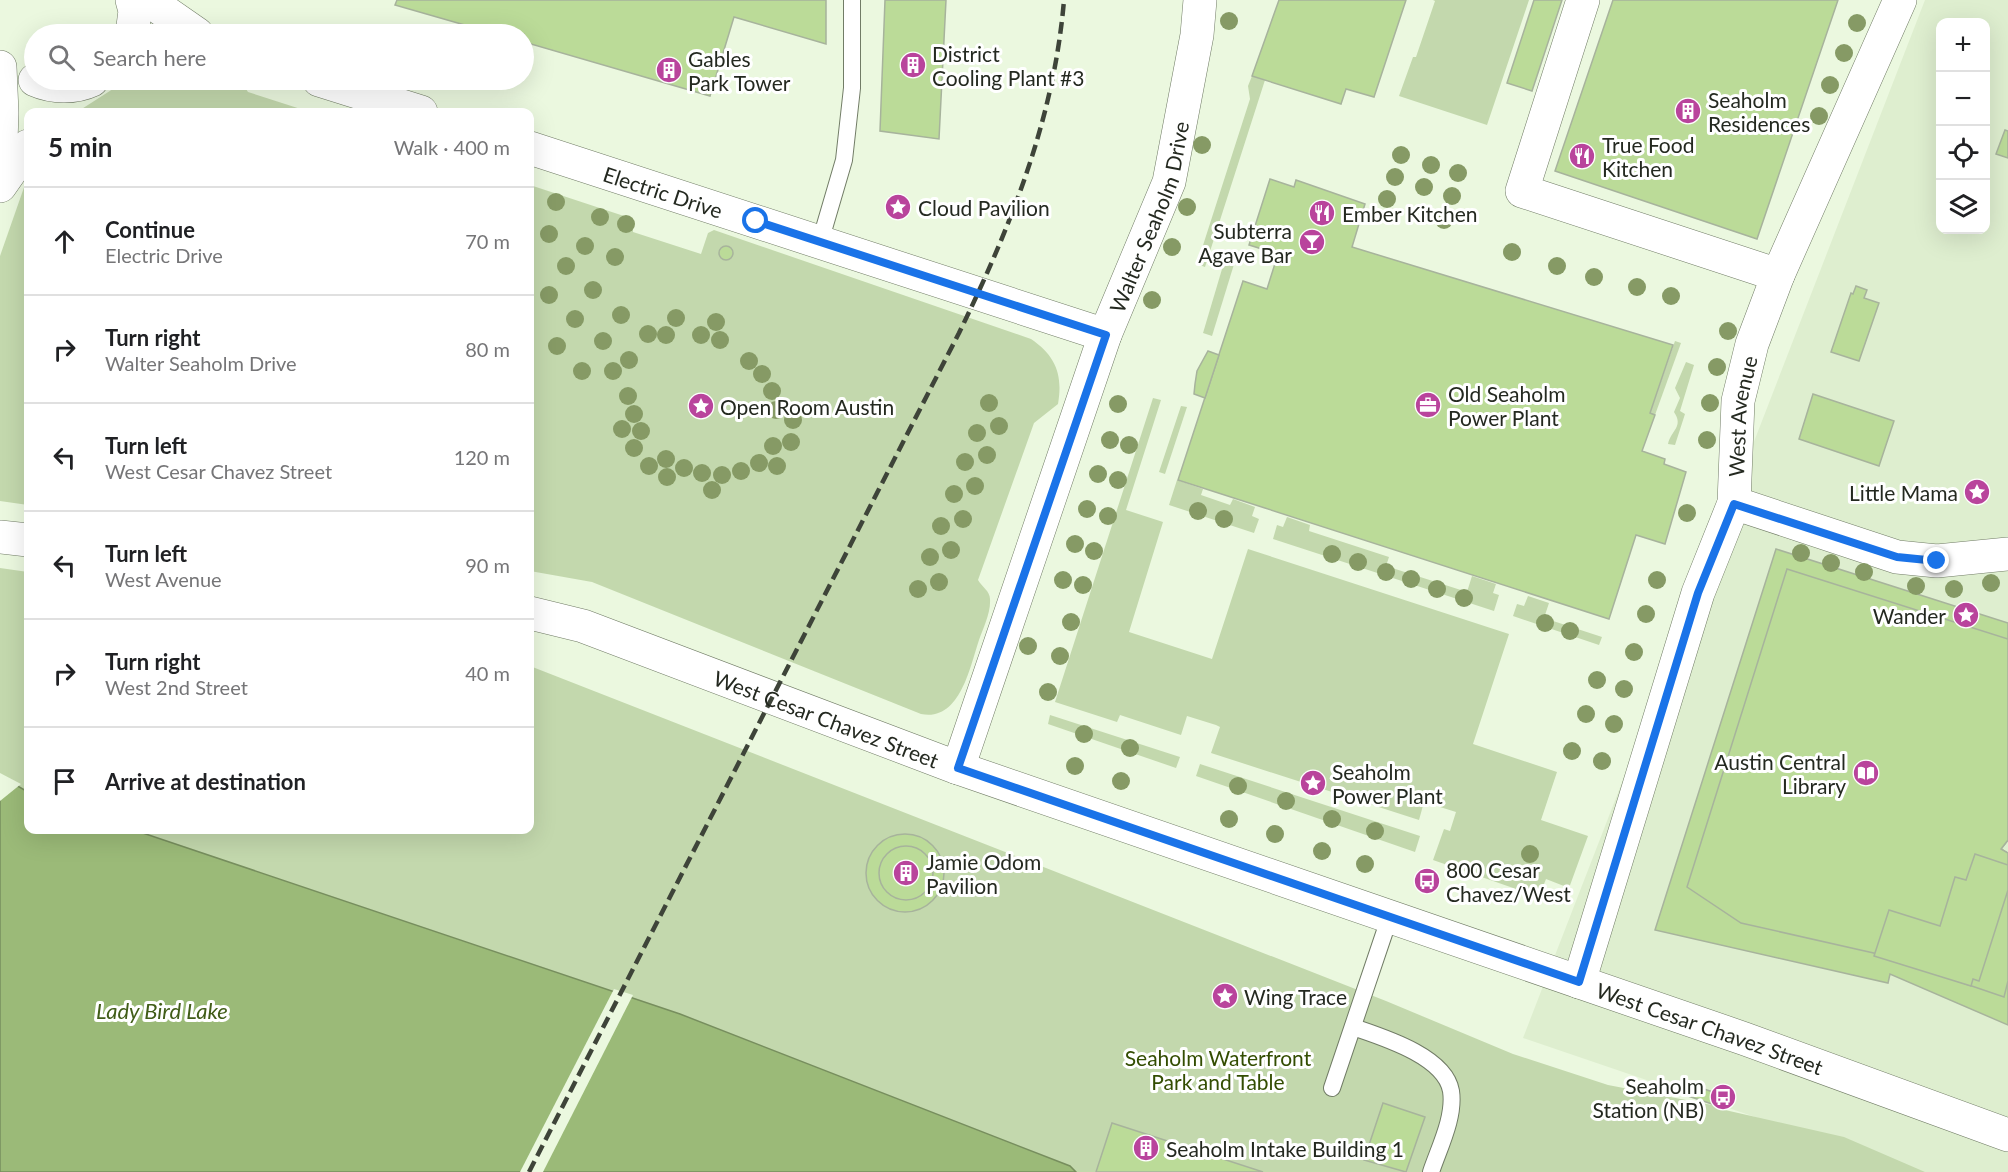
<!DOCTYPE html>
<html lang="en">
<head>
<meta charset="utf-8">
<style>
	body { margin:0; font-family:Lato,sans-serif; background:#f6f6f6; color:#202124 }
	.controls { position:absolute; right:18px; top:18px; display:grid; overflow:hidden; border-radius:12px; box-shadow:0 6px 24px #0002 }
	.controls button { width:54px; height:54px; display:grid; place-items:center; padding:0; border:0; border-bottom:2px solid #e0e0e0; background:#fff; color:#202124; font:30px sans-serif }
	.stop { position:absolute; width:18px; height:18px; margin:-14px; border:4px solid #1a73e8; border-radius:50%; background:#fff }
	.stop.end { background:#1a73e8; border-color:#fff; box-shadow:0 2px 6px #0008 }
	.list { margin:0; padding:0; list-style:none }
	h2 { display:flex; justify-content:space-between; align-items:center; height:78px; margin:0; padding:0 24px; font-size:26px }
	h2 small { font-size:20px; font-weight:400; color:#757577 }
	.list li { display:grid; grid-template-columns:39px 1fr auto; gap:18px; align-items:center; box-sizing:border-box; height:108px; padding:0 24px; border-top:2px solid #e0e0e0 }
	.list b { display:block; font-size:22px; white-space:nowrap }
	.list p { margin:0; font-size:20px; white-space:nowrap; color:#757577 }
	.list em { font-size:20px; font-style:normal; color:#757577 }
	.icon { flex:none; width:33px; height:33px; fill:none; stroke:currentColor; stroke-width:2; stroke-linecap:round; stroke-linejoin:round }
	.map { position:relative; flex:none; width:2008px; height:1172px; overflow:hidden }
	.search { position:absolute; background:#fff; box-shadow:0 6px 24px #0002; left:24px; top:24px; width:510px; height:66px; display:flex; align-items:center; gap:15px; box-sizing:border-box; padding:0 21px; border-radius:33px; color:#757577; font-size:22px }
	.panel { position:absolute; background:#fff; box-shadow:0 6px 24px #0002; left:24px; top:108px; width:510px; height:726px; border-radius:12px }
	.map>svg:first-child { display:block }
	.built { fill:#deeecf; fill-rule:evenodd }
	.green { fill:#c3d8ad }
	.water { fill:#9bba78; stroke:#778e5e; stroke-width:1.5 }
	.pier { fill:#ebf8df }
	.building { fill:#bbdb98; stroke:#a7b39c; stroke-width:1.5 }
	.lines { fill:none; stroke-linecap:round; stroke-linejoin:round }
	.lane-casing { stroke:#717c66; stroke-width:18 }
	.street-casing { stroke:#717c66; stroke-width:34 }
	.primary-casing { stroke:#717c66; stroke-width:34 }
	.lane { stroke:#fff; stroke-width:16 }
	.street { stroke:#fff; stroke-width:33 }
	.primary { stroke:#fff; stroke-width:33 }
	.rail { stroke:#3e4439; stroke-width:4.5; stroke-dasharray:12 6; stroke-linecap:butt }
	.tree { fill:#869a65 }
	.route { stroke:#1a73e8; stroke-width:8 }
	.labels { text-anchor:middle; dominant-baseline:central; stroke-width:6; stroke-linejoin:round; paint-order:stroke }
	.poi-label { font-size:21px; fill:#242920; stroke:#fff; text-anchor:start }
	.street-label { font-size:21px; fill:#242920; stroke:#fff }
	.park-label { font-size:21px; fill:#334d02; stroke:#fff }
	.water-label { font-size:22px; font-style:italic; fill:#415d18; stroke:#fff }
</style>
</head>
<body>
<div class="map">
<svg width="2008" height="1172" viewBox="0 0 2008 1172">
	<rect width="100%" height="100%" fill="#ebf8df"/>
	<path class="built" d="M1925,0H2008V1172H1917L1523,1038ZM1940,22H1986V230H1940Z"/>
	<g class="green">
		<path d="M1433,0H1529L1487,125L1399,96L1413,57H1416L1435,1Z"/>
		<path d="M1252,76L1265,80L1205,267L1197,264L1250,99L1248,86Z"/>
		<path d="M136,80H247L246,89L248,92L310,112H77L116,87Z"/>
		<path d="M28,176V505L0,501V256Z"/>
		<path d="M530,185L633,219V232L701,254L708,233L714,230L1031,339C1056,356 1063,375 1058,404L1034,423L978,580C982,587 990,591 990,599C991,613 983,628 979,640C970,667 960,722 921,714L592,582L530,571Z"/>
		<path d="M1225,259L1235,261L1212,336L1203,333Z"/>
		<path d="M1675,341L1681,343L1655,415L1650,413Z"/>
		<path d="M1686,362L1694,365L1680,411L1685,414L1675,445L1668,444C1671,430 1684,427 1674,412L1680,398L1675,388Z"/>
		<path d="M1153,398L1161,400L1126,510L1163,522L1129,632L1212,659L1248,549L1509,634L1473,744L1557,772L1541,820L1588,836L1569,888L1546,879L1539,897L1433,860L1444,829L1450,831L1456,812L1424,802L1419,820L1211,753L1220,727L1216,725L1187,716L1181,735L1120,715L1117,722L1055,702Z"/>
		<path d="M1181,406L1187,407L1165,474L1159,472Z"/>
		<path d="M1177,480L1203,489L1201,495L1230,505L1233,499L1255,507L1252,516L1259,519L1254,533L1169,505Z"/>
		<path d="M1287,517L1310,525L1309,531L1389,557L1386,566L1467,592L1472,576L1496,584L1493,593L1499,595L1494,611L1273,539L1277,525L1283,527Z"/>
		<path d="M0,568L28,572V792L0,776Z"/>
		<path d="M1528,596L1549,603L1544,618L1602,637L1599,645L1513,616L1517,604L1524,606Z"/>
		<path d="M530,666L1386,1001L1513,1054L1608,1085L1712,1105L1725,1110L1844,1137L1925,1172H1076L1070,1166L680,1014L134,830H530Z"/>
		<path d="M1050,715L1180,757L1176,768L1048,724Z"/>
		<path d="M1200,764L1420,836L1415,852L1196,776Z"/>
	</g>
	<path class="water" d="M0,776L28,792V830H134L680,1014L1070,1166L1076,1172H0Z"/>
	<g class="pier">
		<path d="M0,773L21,784L0,801Z"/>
		<path d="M614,989L633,995L543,1172H520Z"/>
	</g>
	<g class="building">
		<path d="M397,0H826V44L734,17L710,96L524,42V34H496L395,5Z"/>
		<path d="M885,0H946L939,139L880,131Z"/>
		<path d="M1279,0H1406L1374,97L1346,89L1341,104L1252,76Z"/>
		<path d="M1534,0H1562L1532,91L1507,83Z"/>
		<path d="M1613,0H1838L1757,239L1555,171Z"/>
		<path d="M2005,130L2008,131V158L1996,154Z"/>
		<path d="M1270,179L1294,187L1296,180L1365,204L1352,247L1673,345L1650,413L1655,415L1642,451L1665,459L1664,464L1686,472L1665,544L1636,535L1609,619L1178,480L1243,281L1267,289L1278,254L1249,245Z"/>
		<circle cx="726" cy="253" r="7"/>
		<path d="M1856,286L1867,290L1864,298L1879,303L1859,361L1831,352L1851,293L1853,294Z"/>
		<path d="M1208,351L1219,355L1205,398L1194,394L1195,384L1197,371Z"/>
		<path d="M1813,394L1894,421L1879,466L1799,439Z"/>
		<path d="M1776,549L2008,623V840L2001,849L2008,853V1025L1890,974L1888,983L1655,930Z"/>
		<path d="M1787,569L2008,639V840L2001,849L2008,853V981L2004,997L1878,954L1741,923L1687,887Z"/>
		<circle cx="905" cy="873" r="39"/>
		<circle cx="906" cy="873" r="27"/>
		<path d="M1975,854L2008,865V890L1979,981L1973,979L1971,986L1874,956L1889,910L1940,926L1955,877L1966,880Z"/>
		<path d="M1692,1085L1716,1093L1712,1104L1688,1096Z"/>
		<path d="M1383,1103L1425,1117L1406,1172L1364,1160Z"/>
		<path d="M1112,1123L1263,1172H1096Z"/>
	</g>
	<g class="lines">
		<g class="lane-casing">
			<g id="lane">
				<path d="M820,242L844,160L852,88V0"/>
				<path d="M1353,1027C1382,1037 1445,1056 1451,1091C1455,1117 1439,1148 1431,1172"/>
				<path d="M1332,1088L1390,916"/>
			</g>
		</g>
		<g class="street-casing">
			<g id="street">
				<path d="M148,0L197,34"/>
				<path d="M1583,0L1522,191L1778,275"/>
				<path d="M319,80L421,112"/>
				<path id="s1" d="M530,148L1105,335"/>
				<path d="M1734,503L1897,557L1937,561L2008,554"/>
				<path id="s2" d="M958,768L1105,335L1169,182L1197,35L1200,0"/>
				<path id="s3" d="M1579,982L1698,593L1734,503L1738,401L1752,344L1778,275L1900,0"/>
			</g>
		</g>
		<g class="primary-casing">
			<g id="primary">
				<path d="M132,34L135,11L132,0"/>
				<path d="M0,67L2,113L0,170"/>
				<path d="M35,80C53,88 75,88 92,80"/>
				<path d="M0,186L28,146"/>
				<path d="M0,537L28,540"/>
				<path id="s4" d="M530,613L583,626L958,768L1745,1039L2008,1135"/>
			</g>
		</g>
		<use href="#lane" class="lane"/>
		<use href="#street" class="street"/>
		<use href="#primary" class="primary"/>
		<path class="rail" d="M529,1172L959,333C1011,226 1054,119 1064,0"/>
	</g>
	<g class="tree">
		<circle cx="1229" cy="21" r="9"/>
		<circle cx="1857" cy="23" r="9"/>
		<circle cx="1844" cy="53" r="9"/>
		<circle cx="1830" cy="85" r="9"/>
		<circle cx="1819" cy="116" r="9"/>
		<circle cx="1202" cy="145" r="9"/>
		<circle cx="1401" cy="155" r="9"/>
		<circle cx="1431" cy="165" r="9"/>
		<circle cx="1458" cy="173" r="9"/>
		<circle cx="1395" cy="177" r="9"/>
		<circle cx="1424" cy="187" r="9"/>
		<circle cx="1452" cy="196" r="9"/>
		<circle cx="1387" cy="199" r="9"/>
		<circle cx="556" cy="202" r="9"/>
		<circle cx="1187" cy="207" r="9"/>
		<circle cx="600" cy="217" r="9"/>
		<circle cx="1444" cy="220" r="9"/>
		<circle cx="626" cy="224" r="9"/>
		<circle cx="549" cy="234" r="9"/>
		<circle cx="585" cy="246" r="9"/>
		<circle cx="1172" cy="247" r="9"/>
		<circle cx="1512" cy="252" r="9"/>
		<circle cx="615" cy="257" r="9"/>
		<circle cx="566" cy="266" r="9"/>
		<circle cx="1557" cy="266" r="9"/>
		<circle cx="1594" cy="277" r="9"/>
		<circle cx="1637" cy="287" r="9"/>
		<circle cx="593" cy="290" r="9"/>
		<circle cx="549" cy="295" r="9"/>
		<circle cx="1671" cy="296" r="9"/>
		<circle cx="1152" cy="300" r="9"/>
		<circle cx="621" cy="315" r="9"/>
		<circle cx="676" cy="318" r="9"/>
		<circle cx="575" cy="319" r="9"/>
		<circle cx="716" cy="322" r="9"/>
		<circle cx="1728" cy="331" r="9"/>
		<circle cx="648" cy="334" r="9"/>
		<circle cx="666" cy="335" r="9"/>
		<circle cx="701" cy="335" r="9"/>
		<circle cx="720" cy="340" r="9"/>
		<circle cx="603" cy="341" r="9"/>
		<circle cx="557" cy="346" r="9"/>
		<circle cx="629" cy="360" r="9"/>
		<circle cx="749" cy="361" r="9"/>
		<circle cx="1717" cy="367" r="9"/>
		<circle cx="582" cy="371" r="9"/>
		<circle cx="613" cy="371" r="9"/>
		<circle cx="762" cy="374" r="9"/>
		<circle cx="772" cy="391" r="9"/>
		<circle cx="628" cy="396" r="9"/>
		<circle cx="989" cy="403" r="9"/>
		<circle cx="1710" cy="403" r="9"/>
		<circle cx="1118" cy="404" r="9"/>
		<circle cx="776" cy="410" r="9"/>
		<circle cx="634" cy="414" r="9"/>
		<circle cx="793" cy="420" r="9"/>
		<circle cx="999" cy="426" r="9"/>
		<circle cx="622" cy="429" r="9"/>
		<circle cx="641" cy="431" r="9"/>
		<circle cx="977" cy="433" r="9"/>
		<circle cx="1110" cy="440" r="9"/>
		<circle cx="1707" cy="440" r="9"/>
		<circle cx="791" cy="442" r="9"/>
		<circle cx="1129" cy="445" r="9"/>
		<circle cx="773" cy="446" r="9"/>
		<circle cx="634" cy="448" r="9"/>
		<circle cx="987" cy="455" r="9"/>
		<circle cx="666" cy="459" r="9"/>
		<circle cx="965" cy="462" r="9"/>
		<circle cx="759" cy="463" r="9"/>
		<circle cx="649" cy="466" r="9"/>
		<circle cx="777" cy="466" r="9"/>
		<circle cx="684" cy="468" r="9"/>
		<circle cx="741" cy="471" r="9"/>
		<circle cx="702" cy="473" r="9"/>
		<circle cx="1098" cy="474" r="9"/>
		<circle cx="722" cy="475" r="9"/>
		<circle cx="667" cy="477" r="9"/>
		<circle cx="1118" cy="480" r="9"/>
		<circle cx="975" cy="486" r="9"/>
		<circle cx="712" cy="490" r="9"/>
		<circle cx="954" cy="494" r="9"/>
		<circle cx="1087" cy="509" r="9"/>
		<circle cx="1198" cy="511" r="9"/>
		<circle cx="1687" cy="513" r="9"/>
		<circle cx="1108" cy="516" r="9"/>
		<circle cx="963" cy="519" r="9"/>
		<circle cx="1224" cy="519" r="9"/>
		<circle cx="941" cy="526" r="9"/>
		<circle cx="1075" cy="544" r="9"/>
		<circle cx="951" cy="550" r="9"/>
		<circle cx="1094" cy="551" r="9"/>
		<circle cx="1801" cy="553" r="9"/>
		<circle cx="1332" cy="554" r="9"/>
		<circle cx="930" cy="557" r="9"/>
		<circle cx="1358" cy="562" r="9"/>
		<circle cx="1831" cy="563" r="9"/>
		<circle cx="1386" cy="572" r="9"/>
		<circle cx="1864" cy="572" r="9"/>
		<circle cx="1411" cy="579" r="9"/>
		<circle cx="1063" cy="580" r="9"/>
		<circle cx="1657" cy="580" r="9"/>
		<circle cx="939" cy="582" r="9"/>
		<circle cx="1991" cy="583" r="9"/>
		<circle cx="1083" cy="585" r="9"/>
		<circle cx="1916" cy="586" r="9"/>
		<circle cx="918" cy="589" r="9"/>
		<circle cx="1437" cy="589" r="9"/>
		<circle cx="1954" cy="589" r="9"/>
		<circle cx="1464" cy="598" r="9"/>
		<circle cx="1646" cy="614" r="9"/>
		<circle cx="1071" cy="622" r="9"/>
		<circle cx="1545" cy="623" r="9"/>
		<circle cx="1570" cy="631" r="9"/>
		<circle cx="1028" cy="646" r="9"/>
		<circle cx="1634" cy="652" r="9"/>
		<circle cx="1060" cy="656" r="9"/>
		<circle cx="1597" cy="680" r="9"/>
		<circle cx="1624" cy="689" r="9"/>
		<circle cx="1048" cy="692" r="9"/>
		<circle cx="1586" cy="714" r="9"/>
		<circle cx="1614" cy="724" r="9"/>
		<circle cx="1084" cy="734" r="9"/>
		<circle cx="1130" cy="748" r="9"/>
		<circle cx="1572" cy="751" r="9"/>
		<circle cx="1602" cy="761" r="9"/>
		<circle cx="1075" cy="766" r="9"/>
		<circle cx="1121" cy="781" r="9"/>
		<circle cx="1238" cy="786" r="9"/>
		<circle cx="1286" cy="801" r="9"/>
		<circle cx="1229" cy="819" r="9"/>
		<circle cx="1332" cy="819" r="9"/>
		<circle cx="1375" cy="831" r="9"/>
		<circle cx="1275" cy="834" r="9"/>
		<circle cx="1322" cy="851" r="9"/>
		<circle cx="1530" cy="854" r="9"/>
		<circle cx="1365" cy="864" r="9"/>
	</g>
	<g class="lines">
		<path class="route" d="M756,221L1106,335L958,768L1579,982L1698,593L1734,504L1897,557L1937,561"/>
	</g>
	<defs>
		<g id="building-disc" transform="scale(1.35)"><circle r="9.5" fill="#b9449c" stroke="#fff"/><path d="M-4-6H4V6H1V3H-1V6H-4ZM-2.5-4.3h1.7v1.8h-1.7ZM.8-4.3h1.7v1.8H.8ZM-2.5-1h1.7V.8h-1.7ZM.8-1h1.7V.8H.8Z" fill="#fff"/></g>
		<g id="restaurant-disc" transform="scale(1.35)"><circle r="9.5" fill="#b9449c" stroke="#fff"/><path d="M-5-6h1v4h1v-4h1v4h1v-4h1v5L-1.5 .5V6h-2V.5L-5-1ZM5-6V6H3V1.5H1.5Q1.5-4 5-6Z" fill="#fff"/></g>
		<g id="sight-disc" transform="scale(1.35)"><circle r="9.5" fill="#b9449c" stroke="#fff"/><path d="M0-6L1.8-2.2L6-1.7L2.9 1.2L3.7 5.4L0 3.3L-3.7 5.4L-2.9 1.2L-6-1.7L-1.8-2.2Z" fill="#fff"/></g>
		<g id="bar-disc" transform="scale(1.35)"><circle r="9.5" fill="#b9449c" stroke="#fff"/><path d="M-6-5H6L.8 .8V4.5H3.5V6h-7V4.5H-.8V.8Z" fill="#fff"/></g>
		<g id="office-disc" transform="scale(1.35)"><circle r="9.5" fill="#b9449c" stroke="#fff"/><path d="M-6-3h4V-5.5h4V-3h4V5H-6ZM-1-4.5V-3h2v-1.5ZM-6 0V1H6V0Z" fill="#fff"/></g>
		<g id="library-disc" transform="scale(1.35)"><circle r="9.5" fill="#b9449c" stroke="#fff"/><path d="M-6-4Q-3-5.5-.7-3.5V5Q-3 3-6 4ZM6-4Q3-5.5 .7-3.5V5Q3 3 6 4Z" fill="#fff"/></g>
		<g id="bus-disc" transform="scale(1.35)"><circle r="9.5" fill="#b9449c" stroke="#fff"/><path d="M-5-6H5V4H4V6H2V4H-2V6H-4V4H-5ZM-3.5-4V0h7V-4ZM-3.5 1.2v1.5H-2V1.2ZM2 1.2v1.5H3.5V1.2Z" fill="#fff"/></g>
	</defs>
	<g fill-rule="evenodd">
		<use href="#building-disc" x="913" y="65"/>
		<use href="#building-disc" x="669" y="70"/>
		<use href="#building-disc" x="1688" y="111"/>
		<use href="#restaurant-disc" x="1582" y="156"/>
		<use href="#sight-disc" x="898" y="207"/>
		<use href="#restaurant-disc" x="1322" y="213"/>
		<use href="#bar-disc" x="1312" y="242"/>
		<use href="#office-disc" x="1428" y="405"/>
		<use href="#sight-disc" x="701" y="406"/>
		<use href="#sight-disc" x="1977" y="492"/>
		<use href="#sight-disc" x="1966" y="615"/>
		<use href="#library-disc" x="1866" y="773"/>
		<use href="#sight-disc" x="1313" y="783"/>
		<use href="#building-disc" x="906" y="873"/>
		<use href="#bus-disc" x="1427" y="881"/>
		<use href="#sight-disc" x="1225" y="996"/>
		<use href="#bus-disc" x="1723" y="1097"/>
		<use href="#building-disc" x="1146" y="1148"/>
	</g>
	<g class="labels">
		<g class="poi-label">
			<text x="932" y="53">District<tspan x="932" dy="24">Cooling Plant #3</tspan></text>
			<text x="688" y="58">Gables<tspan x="688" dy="24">Park Tower</tspan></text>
			<text x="1708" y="99">Seaholm<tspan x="1708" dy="24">Residences</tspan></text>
			<text x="1602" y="144">True Food<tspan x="1602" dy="24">Kitchen</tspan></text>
			<text x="918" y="207">Cloud Pavilion</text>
			<text x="1342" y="213">Ember Kitchen</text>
			<text x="1292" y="230" text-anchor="end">Subterra<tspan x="1292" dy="24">Agave Bar</tspan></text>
			<text x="1448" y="393">Old Seaholm<tspan x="1448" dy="24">Power Plant</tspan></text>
			<text x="720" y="406">Open Room Austin</text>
			<text x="1958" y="492" text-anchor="end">Little Mama</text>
			<text x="1946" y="615" text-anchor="end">Wander</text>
			<text x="1846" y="761" text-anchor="end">Austin Central<tspan x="1846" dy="24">Library</tspan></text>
			<text x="1332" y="771">Seaholm<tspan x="1332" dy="24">Power Plant</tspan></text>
			<text x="926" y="861">Jamie Odom<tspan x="926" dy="24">Pavilion</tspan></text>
			<text x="1446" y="869">800 Cesar<tspan x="1446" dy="24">Chavez/West</tspan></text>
			<text x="1244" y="996">Wing Trace</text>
			<text x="1704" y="1085" text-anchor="end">Seaholm<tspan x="1704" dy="24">Station (NB)</tspan></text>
			<text x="1166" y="1148">Seaholm Intake Building 1</text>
		</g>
		<g class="street-label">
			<text stroke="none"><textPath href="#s1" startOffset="140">Electric Drive</textPath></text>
			<text stroke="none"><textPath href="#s2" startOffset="584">Walter Seaholm Drive</textPath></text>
			<text stroke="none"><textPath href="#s3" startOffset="591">West Avenue</textPath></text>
			<text stroke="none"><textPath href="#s4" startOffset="315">West Cesar Chavez Street</textPath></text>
			<text stroke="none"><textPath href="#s4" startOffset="1251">West Cesar Chavez Street</textPath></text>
		</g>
		<g class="park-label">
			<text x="1218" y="1057">Seaholm Waterfront<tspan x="1218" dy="24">Park and Table</tspan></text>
		</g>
		<g class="water-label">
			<text x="162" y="1010">Lady Bird Lake</text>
		</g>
	</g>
</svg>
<div class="controls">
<button>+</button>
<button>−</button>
<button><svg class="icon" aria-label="locate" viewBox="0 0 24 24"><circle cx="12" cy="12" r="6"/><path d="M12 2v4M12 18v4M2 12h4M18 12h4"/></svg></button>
<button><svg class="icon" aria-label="layers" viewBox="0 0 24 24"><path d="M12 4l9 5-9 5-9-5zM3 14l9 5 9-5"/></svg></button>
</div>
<div class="stop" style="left:756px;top:221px"></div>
<div class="stop end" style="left:1937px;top:561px"></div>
<div class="search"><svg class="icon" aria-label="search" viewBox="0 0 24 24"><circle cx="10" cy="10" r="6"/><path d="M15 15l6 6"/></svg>Search here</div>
<section class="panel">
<h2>5 min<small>Walk · 400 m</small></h2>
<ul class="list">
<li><svg class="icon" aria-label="ahead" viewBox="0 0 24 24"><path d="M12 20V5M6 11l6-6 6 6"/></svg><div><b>Continue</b><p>Electric Drive</p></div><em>70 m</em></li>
<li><svg class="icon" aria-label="right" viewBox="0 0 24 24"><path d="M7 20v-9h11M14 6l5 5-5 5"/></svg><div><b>Turn right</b><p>Walter Seaholm Drive</p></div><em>80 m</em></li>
<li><svg class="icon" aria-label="left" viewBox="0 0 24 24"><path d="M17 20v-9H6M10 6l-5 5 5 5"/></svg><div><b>Turn left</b><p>West Cesar Chavez Street</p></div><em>120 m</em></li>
<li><svg class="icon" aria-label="left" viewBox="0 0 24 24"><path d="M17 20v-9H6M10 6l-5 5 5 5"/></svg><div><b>Turn left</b><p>West Avenue</p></div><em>90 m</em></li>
<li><svg class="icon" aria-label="right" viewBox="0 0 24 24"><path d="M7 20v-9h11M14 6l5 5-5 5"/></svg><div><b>Turn right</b><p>West 2nd Street</p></div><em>40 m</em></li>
<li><svg class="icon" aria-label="arrive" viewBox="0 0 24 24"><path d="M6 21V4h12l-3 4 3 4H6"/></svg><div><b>Arrive at destination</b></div></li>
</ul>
</section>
</div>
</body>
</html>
